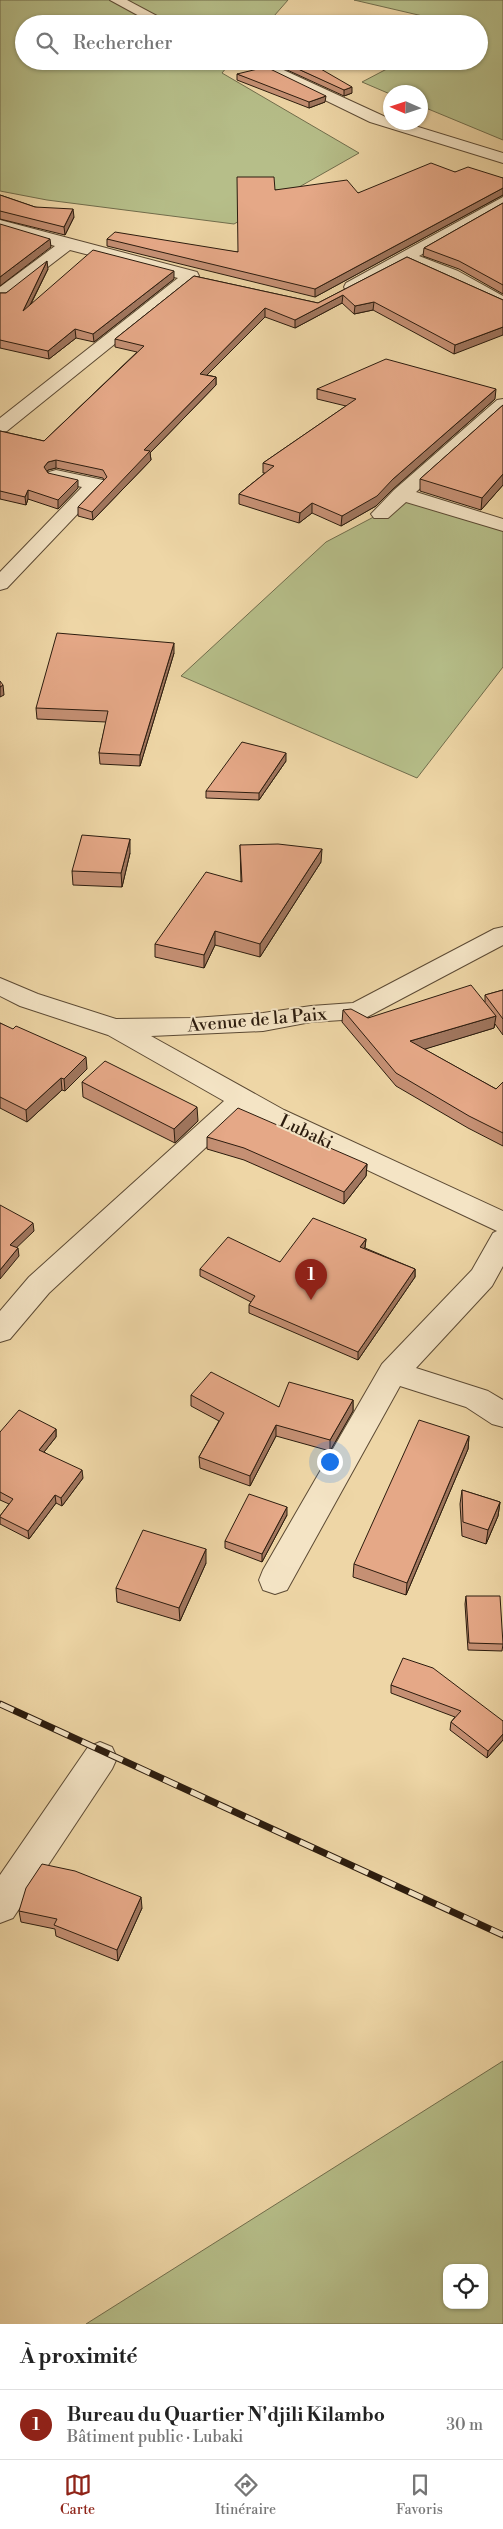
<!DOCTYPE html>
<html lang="fr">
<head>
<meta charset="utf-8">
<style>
	body { margin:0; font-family:"Libre Bodoni",serif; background:#f6f6f6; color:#222 }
	.controls { position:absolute; right:15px; bottom:15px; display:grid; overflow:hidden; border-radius:10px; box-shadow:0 1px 4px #0004 }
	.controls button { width:45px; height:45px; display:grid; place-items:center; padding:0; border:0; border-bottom:1px solid #e0e0e0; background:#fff; color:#222; font:25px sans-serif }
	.compass { position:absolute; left:383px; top:85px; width:45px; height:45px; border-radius:50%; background:#fff; box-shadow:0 1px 4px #0004; rotate:273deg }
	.you { position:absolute; left:329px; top:1461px; width:18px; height:18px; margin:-12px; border:4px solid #fff; border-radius:50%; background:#1a73e8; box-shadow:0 0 0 8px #1a73e833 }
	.badge { display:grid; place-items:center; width:32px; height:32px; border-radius:50%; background:#8f2418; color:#fff; font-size:16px; font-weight:700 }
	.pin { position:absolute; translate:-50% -41px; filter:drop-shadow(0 1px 2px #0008) }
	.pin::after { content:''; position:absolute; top:26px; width:18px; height:15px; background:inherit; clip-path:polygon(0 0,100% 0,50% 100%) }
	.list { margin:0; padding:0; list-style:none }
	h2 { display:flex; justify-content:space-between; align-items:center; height:65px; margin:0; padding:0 20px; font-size:21px }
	h2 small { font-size:16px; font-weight:400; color:#767676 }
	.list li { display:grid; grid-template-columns:32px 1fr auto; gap:15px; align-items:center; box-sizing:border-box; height:70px; padding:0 20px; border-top:1px solid #e0e0e0 }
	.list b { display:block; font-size:19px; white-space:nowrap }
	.list p { margin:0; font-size:16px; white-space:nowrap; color:#767676 }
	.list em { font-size:16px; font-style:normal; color:#767676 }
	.icon { flex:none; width:28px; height:28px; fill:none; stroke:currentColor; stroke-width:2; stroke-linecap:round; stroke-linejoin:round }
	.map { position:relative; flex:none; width:503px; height:2324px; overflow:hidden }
	.search { position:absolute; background:#fff; box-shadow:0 1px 4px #0004; left:15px; right:15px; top:15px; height:55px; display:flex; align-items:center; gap:12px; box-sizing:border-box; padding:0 18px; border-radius:28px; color:#767676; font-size:19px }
	.sheet { height:135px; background:#fff }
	nav { display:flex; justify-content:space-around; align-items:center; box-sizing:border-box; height:70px; border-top:1px solid #e0e0e0; background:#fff; font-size:14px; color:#767676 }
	nav a { display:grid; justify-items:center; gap:2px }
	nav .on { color:#8f2418 }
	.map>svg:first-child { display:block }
	.green { fill:#b6be89; stroke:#716d4c; fill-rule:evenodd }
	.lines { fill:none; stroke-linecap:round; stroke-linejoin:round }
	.minor-casing { stroke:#5c4a34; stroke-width:2 }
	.minor { fill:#f4e4c5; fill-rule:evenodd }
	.rail-casing { stroke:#2c1c0e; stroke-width:7 }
	.rail { stroke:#f4e4c5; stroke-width:5; stroke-dasharray:15; stroke-linecap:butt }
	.wall { fill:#c59074; stroke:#2c1c0e }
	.shaded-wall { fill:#a0765e; stroke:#2c1c0e }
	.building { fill:#e5a887; stroke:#2c1c0e }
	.labels { text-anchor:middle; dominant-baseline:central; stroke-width:4; stroke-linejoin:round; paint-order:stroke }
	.street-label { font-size:18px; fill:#2c1c0e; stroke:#f4e4c5 }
</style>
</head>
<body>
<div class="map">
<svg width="503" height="2324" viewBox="0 0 503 2324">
	<rect width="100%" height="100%" fill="#eed6a6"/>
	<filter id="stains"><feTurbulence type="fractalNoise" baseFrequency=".004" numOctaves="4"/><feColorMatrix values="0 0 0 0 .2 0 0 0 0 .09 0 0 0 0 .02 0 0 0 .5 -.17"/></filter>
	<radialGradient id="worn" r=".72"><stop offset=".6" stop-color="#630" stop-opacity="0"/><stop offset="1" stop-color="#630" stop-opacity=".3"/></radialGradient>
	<g class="green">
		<path d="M0,0H288L267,24H24V61H232L222,73L359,153L234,224L47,200L0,191Z"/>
		<path d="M354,0H503V140L421,106L420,92L390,94L362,82L402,61H479V24H457Z"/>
		<path d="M408,499L503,529V667L417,778L181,676L326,542Z"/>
		<path d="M503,2061V2324H86ZM447,2268H484V2305H447Z"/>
	</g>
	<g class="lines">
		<g class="minor-casing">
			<g id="minor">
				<path d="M110,0H127L172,24H154Z"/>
				<path d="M245,61H264L390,119V122H402L503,153V163L370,122Z"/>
				<path d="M503,197V208L419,256L458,271L503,296V308L446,279L407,263L358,291H346L344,287L346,283Z"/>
				<path d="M0,220L197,272L199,276L7,431L0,433V418L178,278L70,250L6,299L0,300V287L55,246L0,230Z"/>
				<path d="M503,399V414L416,492L503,519V531L406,502L388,518H374L371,514L394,490L497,400Z"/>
				<path d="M56,470L103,480L106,484L7,588L0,590V572L82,487L49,480L46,476L49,472Z"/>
				<path d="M503,927V945L367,1017L358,1019L311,1022L263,1031L151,1036L284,1110L503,1211V1266L492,1286L416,1368L488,1391L503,1400V1427L492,1424L466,1407L400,1386L287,1590L275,1594L263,1590L259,1580L263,1570L382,1364L472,1270L493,1233L497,1231L244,1112L49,1293L10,1339L0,1342V1311L29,1277L224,1101L108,1035L20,1006L0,996V978L38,994L116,1019L194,1018L263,1013L311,1006L353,1003L494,929Z"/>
				<path d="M100,1742L112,1747L117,1758L112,1769L13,1918L0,1923V1875L88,1747Z"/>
			</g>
		</g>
		<use href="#minor" class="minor"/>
		<g class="rail-casing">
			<path id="rail" d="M0,1704L503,1935"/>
		</g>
		<use href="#rail" class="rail"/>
	</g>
	<g class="wall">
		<path d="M285,63L352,93L344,96L285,69Z"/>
		<path d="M237,74L325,102L309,108L237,80Z"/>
		<path d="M455,172L503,178V195L315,297L107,246V239L238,252L275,190L358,193Z"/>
		<path d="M0,195L35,207L74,217L65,235L0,219Z"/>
		<path d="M503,203V294L459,269L423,256L424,248Z"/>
		<path d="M407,257L503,300L454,354L373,310L354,314L342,303L295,328L265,317L207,375L216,377V385L150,453L151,460L93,520L78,516V507L104,480L103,478L56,468L48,470L47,472L48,473L78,488L58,509L28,499L26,505L0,499V431L44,441L137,352L115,347V339L194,276L318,303Z"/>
		<path d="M48,269L31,304L174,279L94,342L76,338L49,359L0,348V293H6Z"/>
		<path d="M317,389L495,399L393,489L376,506L341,526L312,513L299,523L239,504V494L265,473H263V463L346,406L317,399Z"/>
		<path d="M503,405V485L481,510L420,491V479Z"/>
		<path d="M174,653L140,766L100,764L99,753L106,722L37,719L36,708Z"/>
		<path d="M286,761L259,800L206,798V791Z"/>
		<path d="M240,845L321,862L260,957L215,945L204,968L155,957V944L241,882Z"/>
		<path d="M130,853L122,887L73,885L72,871Z"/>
		<path d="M503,990V1035L495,1024L494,1028L424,1049L496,1089L503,1082V1146L468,1128L396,1086L342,1022L343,1010L368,1018L485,1002V995Z"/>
		<path d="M0,1023L87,1069L65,1091L62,1090L27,1122L0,1108Z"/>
		<path d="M82,1082L198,1121L175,1143L83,1097Z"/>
		<path d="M207,1137L367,1164L366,1176L344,1204L244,1160L207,1149Z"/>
		<path d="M366,1239L365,1247V1248L415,1269V1277L358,1360L249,1313V1305L251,1302L200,1276V1269L280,1262Z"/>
		<path d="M191,1395L279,1407L353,1400V1411L330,1451L276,1436L250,1486L200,1468L199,1457L219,1421L191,1406Z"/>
		<path d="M56,1429V1437L44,1452L83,1478L62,1506L56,1503L29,1539L0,1524V1516L9,1504L0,1500V1432Z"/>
		<path d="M469,1436L468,1449L406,1595L353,1577L354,1564Z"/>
		<path d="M462,1490L500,1502L498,1516L486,1544L462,1536L460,1504Z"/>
		<path d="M287,1515L262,1562L225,1548V1541Z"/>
		<path d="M206,1563L180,1621L117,1602L116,1588Z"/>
		<path d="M466,1596L503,1644L502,1651L468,1650L465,1604Z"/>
		<path d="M391,1685L503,1721V1740L487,1758L450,1730L451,1722L455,1717L391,1693Z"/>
		<path d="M142,1908L118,1961L56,1936L55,1929L21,1922L19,1911Z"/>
	</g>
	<g class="shaded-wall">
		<path d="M352,87V93L344,96V90Z"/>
		<path d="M326,96L325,102L309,108V102Z"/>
		<path d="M503,188V195L315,297V289Z"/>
		<path d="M73,209L74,217L65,235L64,227Z"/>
		<path d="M50,239L51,247L0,286V277Z"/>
		<path d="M47,261L48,269L23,319V311Z"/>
		<path d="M174,271V279L94,342L93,334Z"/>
		<path d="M343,295L342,303L295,328V320Z"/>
		<path d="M374,302L373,310L354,314L355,306Z"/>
		<path d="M265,308V317L200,382V374Z"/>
		<path d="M503,327V335L454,354L455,345Z"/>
		<path d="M75,329L76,338L49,359L48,351Z"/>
		<path d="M216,377V385L150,453L151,460L93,520L92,512L144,450Z"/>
		<path d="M496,389L495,399L393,489L376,506L341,526L342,516L393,479Z"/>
		<path d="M56,460V468L48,470L44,476V467L48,462Z"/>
		<path d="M503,474V485L481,510L482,498Z"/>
		<path d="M78,480V488L58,509V500Z"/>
		<path d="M28,490V499L26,505L25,497Z"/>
		<path d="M312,503V513L299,523L300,513Z"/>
		<path d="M174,643V653L140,766V755Z"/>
		<path d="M3,685L4,695L0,697V687Z"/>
		<path d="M286,753V761L259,800V793Z"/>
		<path d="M130,839V853L122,887L121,873Z"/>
		<path d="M322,849L321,862L260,957V944Z"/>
		<path d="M215,931V945L204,968V955Z"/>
		<path d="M496,1016L494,1028L409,1054L410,1041Z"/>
		<path d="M86,1057L87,1069L65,1091L64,1079Z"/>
		<path d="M61,1078L62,1090L27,1122L26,1110Z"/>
		<path d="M197,1107L198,1121L175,1143L174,1129Z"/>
		<path d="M367,1164L366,1176L344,1204V1192Z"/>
		<path d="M33,1223L34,1231L11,1253L10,1245Z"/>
		<path d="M366,1239L365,1247L360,1255V1247Z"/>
		<path d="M18,1248L19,1256L0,1279V1270Z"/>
		<path d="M415,1269V1277L358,1360V1352Z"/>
		<path d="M353,1400V1411L330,1451V1440Z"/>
		<path d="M276,1425V1436L250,1486V1476Z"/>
		<path d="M56,1429V1437L40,1457L39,1450Z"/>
		<path d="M469,1436L468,1449L406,1595L407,1583Z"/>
		<path d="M82,1470L83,1478L62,1506L61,1498Z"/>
		<path d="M55,1495L56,1503L29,1539L28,1531Z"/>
		<path d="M500,1502L498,1516L486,1544L488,1530Z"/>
		<path d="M287,1507V1515L262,1562V1554Z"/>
		<path d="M206,1549V1563L180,1621L179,1608Z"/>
		<path d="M503,1734V1740L487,1758L488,1751Z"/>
		<path d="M141,1897L142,1908L118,1961L117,1950Z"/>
	</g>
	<g class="building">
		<path d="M291,61H307L352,87L344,90L285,63Z"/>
		<path d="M266,67L326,96L309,102L237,74Z"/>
		<path d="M431,163L455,172L468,167L503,178V188L315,289L107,239L115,232L238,252L237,177H274L275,190L347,180L358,193Z"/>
		<path d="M0,195L35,207L73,209L64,227L0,211Z"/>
		<path d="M503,203V285L459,261L424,248Z"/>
		<path d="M0,224L50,239L0,277Z"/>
		<path d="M93,250L174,271L93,334L75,329L48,351L0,340V293H6L47,261L23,311Z"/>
		<path d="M407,257L503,300V327L455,345L374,302L355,306L343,295L295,320L265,308L200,374L216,377L144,450L150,451L92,512L78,507L107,477L103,470L56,460L48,462L44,467L48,473L78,480L58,500L28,490L25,497L0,491V431L44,441L144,346L115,339L194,276L318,303Z"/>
		<path d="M386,359L496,389L393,479L377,496L342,516L312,503L300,513L239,494L274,466L263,463L356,399L317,389Z"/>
		<path d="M503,405V474L482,498L420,479Z"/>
		<path d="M57,633L174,643L140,755L99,753L108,711L36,708Z"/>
		<path d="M0,681L3,685L0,687Z"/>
		<path d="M242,742L286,753L259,793L206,791Z"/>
		<path d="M82,835L130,839L121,873L72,871Z"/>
		<path d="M278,844L322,849L260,944L215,931L204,955L155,944L206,872L242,882L240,845Z"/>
		<path d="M471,985L496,1016L410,1041L496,1089L503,1082V1133L469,1116L396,1073L343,1010L351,1009L368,1018Z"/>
		<path d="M503,990V1019L485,995Z"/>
		<path d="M0,1023L13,1029L16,1026L86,1057L64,1079L61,1078L26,1110L0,1097Z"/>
		<path d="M105,1061L197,1107L174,1129L82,1082Z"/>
		<path d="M238,1108L367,1164L344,1192L244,1148L207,1137Z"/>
		<path d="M0,1205L33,1223L10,1245L18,1248L0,1270Z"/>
		<path d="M313,1218L366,1239L360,1247L415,1269L358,1352L249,1305L255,1296L200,1269L228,1237L280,1262Z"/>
		<path d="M211,1372L279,1407L289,1382L353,1400L330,1440L276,1425L250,1476L199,1457L224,1413L191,1395Z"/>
		<path d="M19,1410L56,1429L39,1450L82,1470L61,1498L55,1495L28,1531L0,1517V1516L13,1499L0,1492V1432Z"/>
		<path d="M419,1420L469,1436L407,1583L354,1564Z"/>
		<path d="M462,1490L500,1502L488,1530L463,1522Z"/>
		<path d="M249,1494L287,1507L262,1554L225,1541Z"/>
		<path d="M143,1530L206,1549L179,1608L116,1588Z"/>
		<path d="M466,1596H500L503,1644L469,1643Z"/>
		<path d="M403,1658L433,1668L503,1721V1734L488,1751L451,1722L461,1711L391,1685Z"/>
		<path d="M42,1864L75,1871L141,1897L117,1950L54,1925L57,1919L19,1911L26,1888Z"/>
	</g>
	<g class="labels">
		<g class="street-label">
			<text transform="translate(257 1020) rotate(-5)">Avenue de la Paix</text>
			<text transform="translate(306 1132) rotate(25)">Lubaki</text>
		</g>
	</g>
	<rect width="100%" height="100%" filter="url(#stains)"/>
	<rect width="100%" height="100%" fill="url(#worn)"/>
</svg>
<div class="controls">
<button><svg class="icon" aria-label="locate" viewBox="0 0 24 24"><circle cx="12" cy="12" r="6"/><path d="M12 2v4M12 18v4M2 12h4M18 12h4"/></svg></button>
</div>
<svg class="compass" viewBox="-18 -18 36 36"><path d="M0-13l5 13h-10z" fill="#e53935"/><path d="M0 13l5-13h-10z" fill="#767676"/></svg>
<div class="you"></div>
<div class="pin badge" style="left:311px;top:1300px">1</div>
<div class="search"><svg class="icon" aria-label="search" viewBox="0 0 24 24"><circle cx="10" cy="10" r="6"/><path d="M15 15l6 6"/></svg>Rechercher</div>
</div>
<section class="sheet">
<h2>À proximité<small></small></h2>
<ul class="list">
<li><span class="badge">1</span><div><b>Bureau du Quartier N'djili Kilambo</b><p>Bâtiment public · Lubaki</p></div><em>30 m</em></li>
</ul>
</section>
<nav>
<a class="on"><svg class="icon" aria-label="map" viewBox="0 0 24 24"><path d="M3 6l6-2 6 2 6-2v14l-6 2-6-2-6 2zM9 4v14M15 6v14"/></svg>Carte</a>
<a><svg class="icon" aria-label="directions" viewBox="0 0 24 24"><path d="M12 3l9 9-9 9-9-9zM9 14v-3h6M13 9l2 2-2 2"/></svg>Itinéraire</a>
<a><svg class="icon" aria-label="saved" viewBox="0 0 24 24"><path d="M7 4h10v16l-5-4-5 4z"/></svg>Favoris</a>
</nav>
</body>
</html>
